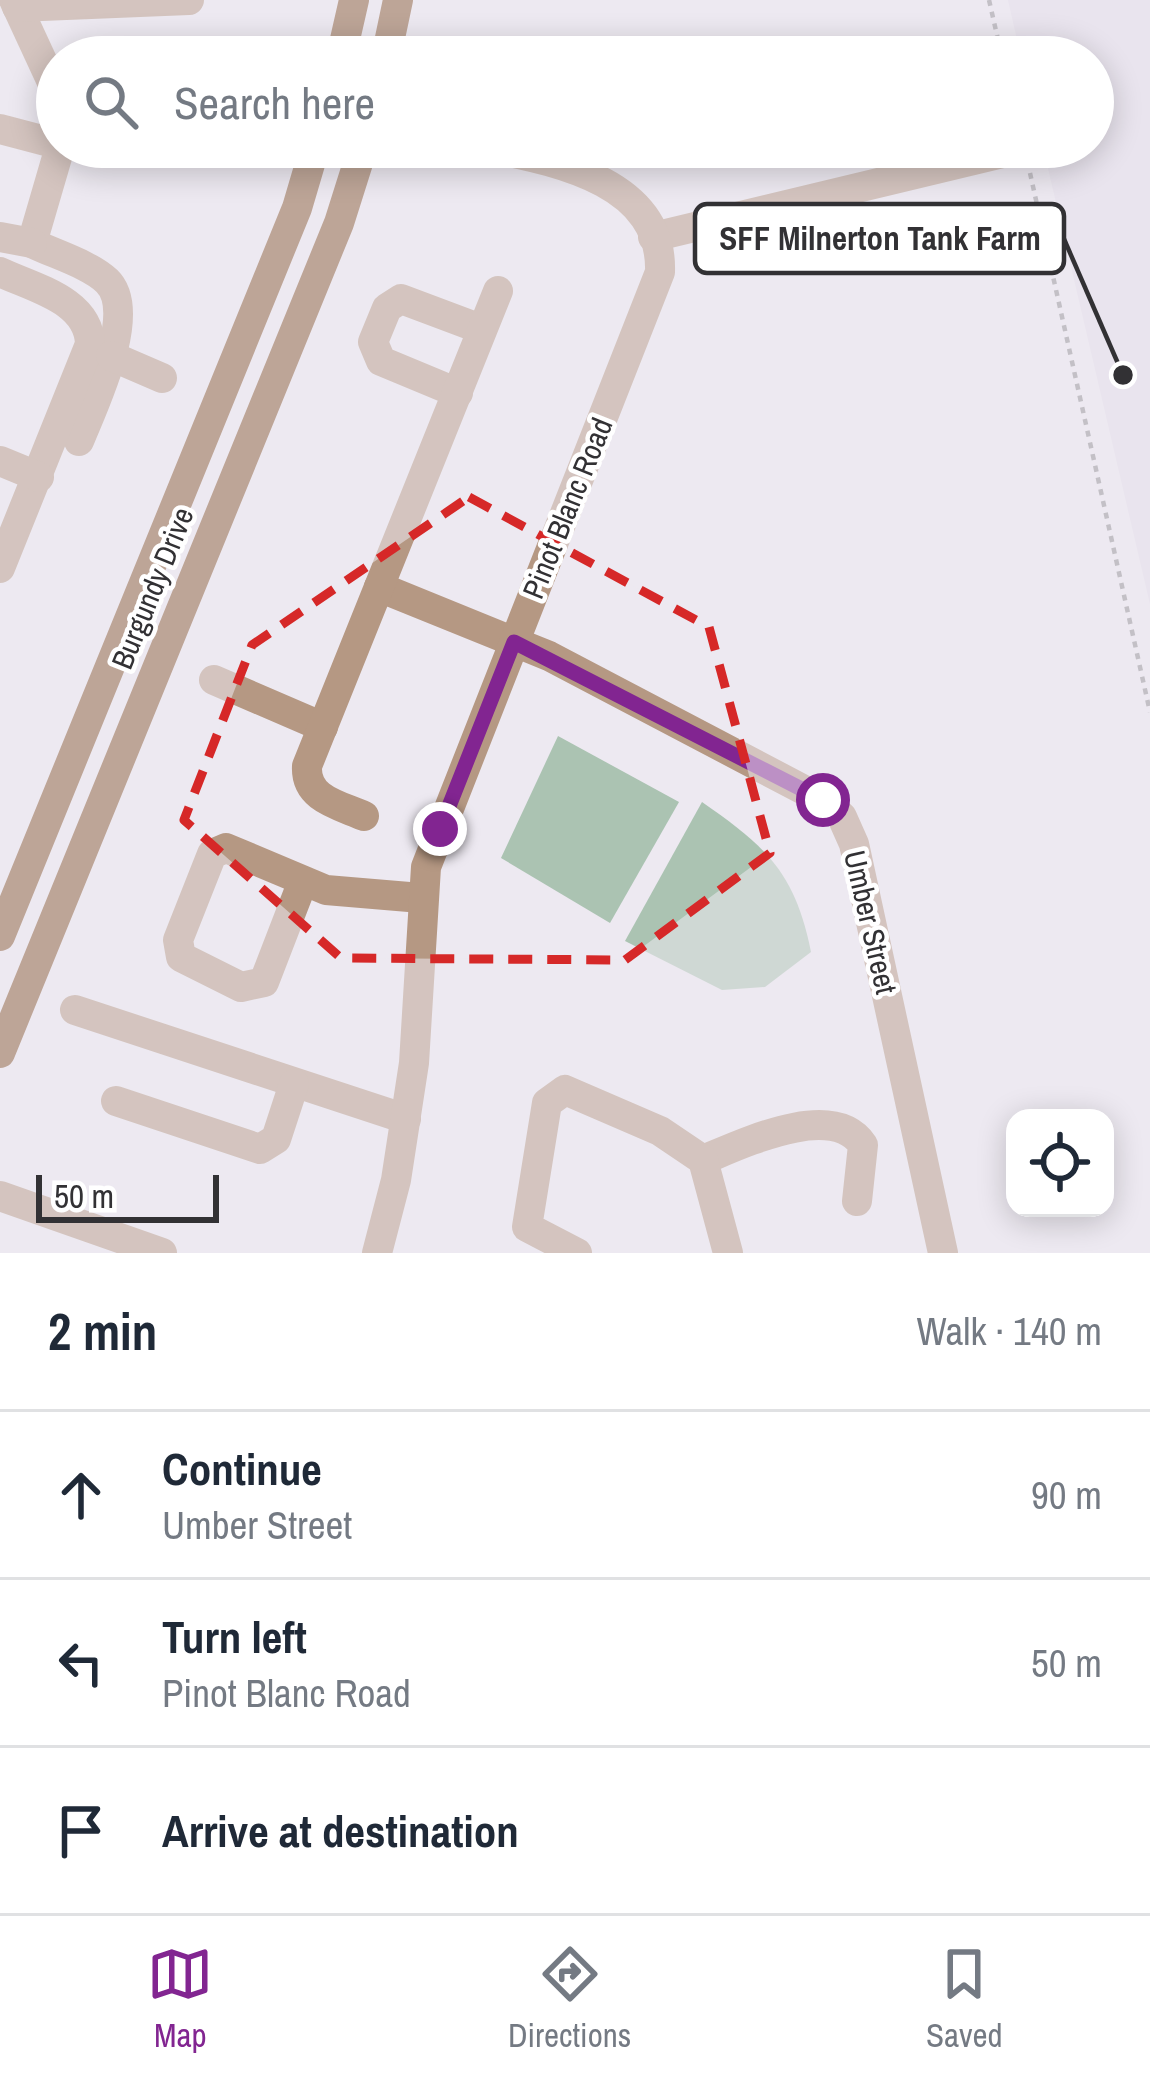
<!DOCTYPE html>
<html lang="en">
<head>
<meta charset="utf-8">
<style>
	body { margin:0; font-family:"Archivo Narrow",sans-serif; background:#f6f6f7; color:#1f2937 }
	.controls { position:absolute; right:36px; bottom:36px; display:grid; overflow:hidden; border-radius:24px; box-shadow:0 6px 30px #0003 }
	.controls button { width:108px; height:108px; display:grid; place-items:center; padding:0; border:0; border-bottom:3px solid #e0e1e3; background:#fff; color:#1f2937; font:60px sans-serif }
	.scale { position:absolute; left:36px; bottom:30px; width:183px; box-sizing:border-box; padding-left:12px; border:6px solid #323134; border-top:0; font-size:33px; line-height:42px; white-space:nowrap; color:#323134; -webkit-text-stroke:9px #fff; paint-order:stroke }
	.stop { position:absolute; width:36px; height:36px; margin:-27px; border:9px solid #822591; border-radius:50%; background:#fff }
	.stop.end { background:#822591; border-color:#fff; box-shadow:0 3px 12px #0008 }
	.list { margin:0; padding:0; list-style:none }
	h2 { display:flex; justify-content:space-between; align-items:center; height:156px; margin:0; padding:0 48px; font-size:51px }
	h2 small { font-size:39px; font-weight:400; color:#747a83 }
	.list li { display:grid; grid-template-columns:78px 1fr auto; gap:36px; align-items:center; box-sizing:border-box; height:168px; padding:0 48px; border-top:3px solid #e0e1e3 }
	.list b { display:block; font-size:45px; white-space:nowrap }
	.list p { margin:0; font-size:39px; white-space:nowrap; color:#747a83 }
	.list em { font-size:39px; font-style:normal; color:#747a83 }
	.icon { flex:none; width:66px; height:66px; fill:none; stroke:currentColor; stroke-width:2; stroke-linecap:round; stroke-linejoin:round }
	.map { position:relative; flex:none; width:1150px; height:1253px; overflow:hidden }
	.search { position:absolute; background:#fff; box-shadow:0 6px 30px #0003; left:36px; right:36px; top:36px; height:132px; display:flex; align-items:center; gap:30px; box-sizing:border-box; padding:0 42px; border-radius:66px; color:#747a83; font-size:45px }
	.sheet { height:660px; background:#fff }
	nav { display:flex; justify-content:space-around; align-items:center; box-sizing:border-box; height:168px; border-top:3px solid #e0e1e3; background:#fff; font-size:33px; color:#747a83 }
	nav a { display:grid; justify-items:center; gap:6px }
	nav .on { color:#822591 }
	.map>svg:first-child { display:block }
	.built { fill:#e4ddeb }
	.green { fill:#abc3b2 }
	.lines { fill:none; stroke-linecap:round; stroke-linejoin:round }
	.path { stroke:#908e93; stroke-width:4.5; stroke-dasharray:6 6; stroke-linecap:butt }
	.minor { stroke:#b59883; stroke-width:30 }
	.major { stroke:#84522b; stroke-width:30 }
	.route { stroke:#822591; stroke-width:15 }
	.marked { fill:none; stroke:#d62828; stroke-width:9; stroke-dasharray:24 15; stroke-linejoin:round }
	.labels { text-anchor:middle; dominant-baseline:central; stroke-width:9; stroke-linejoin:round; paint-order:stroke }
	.street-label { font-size:30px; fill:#323134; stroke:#fff }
	.leader { fill:none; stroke:#323134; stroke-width:4.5 }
	.callout-dot { fill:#323134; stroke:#fff; stroke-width:4.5 }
	.callout { fill:#fff; stroke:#323134; stroke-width:4.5 }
	.callout-label { font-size:33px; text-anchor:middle; font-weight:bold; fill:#323134 }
</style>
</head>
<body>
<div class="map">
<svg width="1150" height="1253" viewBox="0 0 1150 1253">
	<rect width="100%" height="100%" fill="#ede9f1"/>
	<path class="built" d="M1008,0H1150V604L1043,147H1093V57H1021Z"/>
	<g class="green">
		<path d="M558,736L679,802L610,923L501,858Z"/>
		<path d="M702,802C767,847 795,873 811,952L765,987L722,990L625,941Z"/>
	</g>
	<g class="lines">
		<g class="path">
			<path d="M989,0L1002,57"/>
			<path d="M1030,173L1150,712"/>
		</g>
		<g class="minor">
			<path d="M14,0L57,93"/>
			<path d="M17,7L189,0"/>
			<path d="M0,129L57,144"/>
			<path d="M60,147L32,243C54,254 89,264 107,281C139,312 93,406 79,441"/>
			<path d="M0,237L32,243"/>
			<path d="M653,237L1024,148"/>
			<path d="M0,272C34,288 89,300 90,344L0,568"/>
			<path d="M111,356L162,378"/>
			<path d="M458,393L381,361L373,342L387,308L401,299L481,329"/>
			<path d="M0,461L39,477"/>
			<path d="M379,587L549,656L823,800L842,817L854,844L943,1253"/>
			<path d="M214,680L323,727"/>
			<path d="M364,816C339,805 305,799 307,766L498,291"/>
			<path d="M303,881L264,982L241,987L181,957L178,940L212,854L226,848L326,890L421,898"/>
			<path d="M75,1010L406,1119"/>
			<path d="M116,1101L260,1149L276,1139L294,1084"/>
			<path d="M703,1160C744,1143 833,1100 863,1145L857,1201"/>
			<path d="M0,1196L162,1253"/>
			<path d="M377,1253L396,1180L414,1063L426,867L660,272C663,180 553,161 486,147"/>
			<path d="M577,1253L527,1227L547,1103L565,1090L660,1131L703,1160L728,1253"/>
		</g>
		<g class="major">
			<path d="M341,57L354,0"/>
			<path d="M386,57L398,0"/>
			<path d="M0,936L297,208L315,147"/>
			<path d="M0,1053L339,223L363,147"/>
		</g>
	</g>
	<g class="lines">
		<path class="route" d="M440,829L514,642L823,800"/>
	</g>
	<path d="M0 0H1150V1253H0ZM469,497L709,627L770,853L625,960L341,958L184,820L252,645Z" fill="#ede9f1" fill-opacity=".55" fill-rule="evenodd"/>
	<path class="marked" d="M469,497L709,627L770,853L625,960L341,958L184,820L252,645Z"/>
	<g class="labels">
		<g class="street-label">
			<text transform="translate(567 508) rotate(-68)">Pinot Blanc Road</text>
			<text transform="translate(152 588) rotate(-68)">Burgundy Drive</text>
			<text transform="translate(871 922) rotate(77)">Umber Street</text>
		</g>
	</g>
	<path class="leader" d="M1123 375L1064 239"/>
	<circle class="callout-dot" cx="1123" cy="375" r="12"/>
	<rect class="callout" x="695" y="204" width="369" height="69" rx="12"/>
	<g class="callout-label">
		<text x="880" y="250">SFF Milnerton Tank Farm</text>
	</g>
</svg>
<div class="controls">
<button><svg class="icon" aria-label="locate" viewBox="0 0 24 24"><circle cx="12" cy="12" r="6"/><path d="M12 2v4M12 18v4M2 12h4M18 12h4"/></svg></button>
</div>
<div class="scale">50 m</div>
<div class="stop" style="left:823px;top:800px"></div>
<div class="stop end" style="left:440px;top:829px"></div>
<div class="search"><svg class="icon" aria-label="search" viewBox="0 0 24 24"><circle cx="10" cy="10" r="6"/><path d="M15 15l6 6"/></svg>Search here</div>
</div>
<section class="sheet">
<h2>2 min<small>Walk · 140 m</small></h2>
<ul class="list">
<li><svg class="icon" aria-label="ahead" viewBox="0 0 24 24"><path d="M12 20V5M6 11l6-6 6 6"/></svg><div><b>Continue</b><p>Umber Street</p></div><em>90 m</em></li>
<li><svg class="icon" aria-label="left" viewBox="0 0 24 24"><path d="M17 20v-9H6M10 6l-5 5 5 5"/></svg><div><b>Turn left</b><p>Pinot Blanc Road</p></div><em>50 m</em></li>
<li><svg class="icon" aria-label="arrive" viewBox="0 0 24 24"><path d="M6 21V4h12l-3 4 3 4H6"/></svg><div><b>Arrive at destination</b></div></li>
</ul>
</section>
<nav>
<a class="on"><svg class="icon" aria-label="map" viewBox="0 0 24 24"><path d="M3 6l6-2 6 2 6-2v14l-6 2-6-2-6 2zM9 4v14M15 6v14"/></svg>Map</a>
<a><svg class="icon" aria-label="directions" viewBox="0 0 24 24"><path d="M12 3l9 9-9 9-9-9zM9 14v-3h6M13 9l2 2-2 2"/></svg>Directions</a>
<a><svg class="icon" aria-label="saved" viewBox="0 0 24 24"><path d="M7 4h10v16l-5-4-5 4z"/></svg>Saved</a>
</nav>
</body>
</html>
